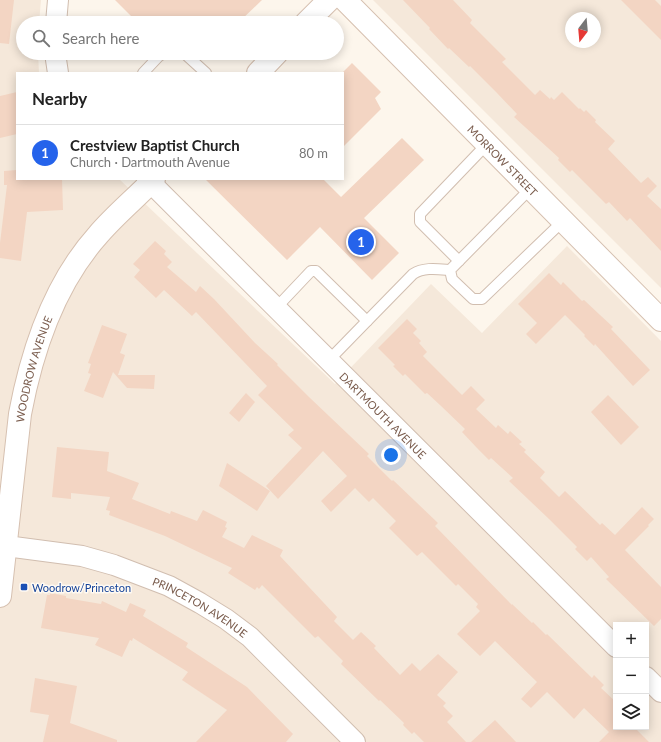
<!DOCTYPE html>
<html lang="en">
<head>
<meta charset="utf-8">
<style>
	body { margin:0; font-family:Lato,sans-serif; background:#f6f6f6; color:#222 }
	.controls { position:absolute; right:12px; bottom:12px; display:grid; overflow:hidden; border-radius:0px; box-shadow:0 2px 10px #0003 }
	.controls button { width:36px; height:36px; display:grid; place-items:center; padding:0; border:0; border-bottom:1px solid #e0e0e0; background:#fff; color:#222; font:20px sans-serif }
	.compass { position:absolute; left:565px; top:12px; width:36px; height:36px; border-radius:50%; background:#fff; box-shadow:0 2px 10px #0003; rotate:196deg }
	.you { position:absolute; left:391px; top:455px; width:14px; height:14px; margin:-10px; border:3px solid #fff; border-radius:50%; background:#1a73e8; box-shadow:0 0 0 6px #1a73e833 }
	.badge { display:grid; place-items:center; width:26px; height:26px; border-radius:50%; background:#2563eb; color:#fff; font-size:13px; font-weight:700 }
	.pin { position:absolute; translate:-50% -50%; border:2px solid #fff; box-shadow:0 1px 4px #0006 }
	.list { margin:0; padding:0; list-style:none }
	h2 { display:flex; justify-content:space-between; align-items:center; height:52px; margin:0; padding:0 16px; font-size:17px }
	h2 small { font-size:13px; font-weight:400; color:#767676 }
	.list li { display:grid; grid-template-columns:26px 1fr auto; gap:12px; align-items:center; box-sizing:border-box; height:56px; padding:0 16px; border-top:1px solid #e0e0e0 }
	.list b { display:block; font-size:15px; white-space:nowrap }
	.list p { margin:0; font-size:13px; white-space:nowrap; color:#767676 }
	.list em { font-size:13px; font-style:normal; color:#767676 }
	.icon { flex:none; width:22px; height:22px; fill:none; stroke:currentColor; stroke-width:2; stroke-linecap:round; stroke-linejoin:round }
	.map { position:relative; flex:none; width:661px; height:742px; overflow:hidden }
	.search { position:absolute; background:#fff; box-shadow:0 2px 10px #0003; left:16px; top:16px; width:328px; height:44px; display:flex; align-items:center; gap:10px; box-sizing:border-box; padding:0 14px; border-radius:22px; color:#767676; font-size:15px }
	.panel { position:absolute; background:#fff; box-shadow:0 2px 10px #0003; left:16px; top:72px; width:328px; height:108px; border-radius:0px }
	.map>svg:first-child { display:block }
	.residential { fill:#f5e8da; fill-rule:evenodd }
	.building { fill:#f3d5c3 }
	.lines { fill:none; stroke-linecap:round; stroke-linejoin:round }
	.lane-casing { stroke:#d1beb0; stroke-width:12 }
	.street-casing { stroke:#d1beb0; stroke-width:22 }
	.secondary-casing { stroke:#d6c0b0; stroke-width:24 }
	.lane { stroke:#fff; stroke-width:10 }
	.street { stroke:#fff; stroke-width:20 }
	.secondary { stroke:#fff; stroke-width:22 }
	.transit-dot { fill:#1a4fb4; stroke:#fffaf3; stroke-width:1.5 }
	.labels { text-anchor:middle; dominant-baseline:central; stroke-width:3; stroke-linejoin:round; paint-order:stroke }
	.street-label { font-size:11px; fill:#7a5c4d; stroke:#fffaf3 }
	.transit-label { font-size:11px; fill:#164399; stroke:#fffaf3; text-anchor:start }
</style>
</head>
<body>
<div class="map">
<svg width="661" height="742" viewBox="0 0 661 742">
	<rect width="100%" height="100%" fill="#fdf6ec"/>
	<g class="residential">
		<path d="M0,0H41L39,23H23V53H38L39,73H17V179H119L335,384L431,284L482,333L567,246L661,341V742H0ZM616,625H646V727H616Z"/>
		<path d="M373,0H661V288ZM571,18H595V42H571Z"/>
	</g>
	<g class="building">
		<path d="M0,0H14L9,44L0,43Z"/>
		<path d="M115,0H262L238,23H138Z"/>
		<path d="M403,0H453L472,20L470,23L506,59L502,62L535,95L540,90L550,99L551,97L554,100L562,92L579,109L580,108L584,112L586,110L596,120L595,122L615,141L608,149L641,183L648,177L657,186L647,196L661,209V251L630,218L627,221L609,202L606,204L572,170L570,172L558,160L559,158L514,117L517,114L497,93L470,66L469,67L449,48L448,49L429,29L430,28Z"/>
		<path d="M621,0H655L661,6V40Z"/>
		<path d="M352,63L381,92L375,98L381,109L343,147V72Z"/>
		<path d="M17,92V134L0,138V96Z"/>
		<path d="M402,138L424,160L364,218L399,253L372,280L320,227L287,260L205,179H323L341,197Z"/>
		<path d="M17,170V179H62L63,210L27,212L21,261L0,258V243L7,185H4V171Z"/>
		<path d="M155,241L166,251L164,254L172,262L167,267L196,292L200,286L214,299L255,343L278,364L277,365L309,397L369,454L367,456L392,481L393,480L438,523L435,526L512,605V604L532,623L533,622L546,635L547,634L592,678L594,675L604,685L601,688L616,702V727H634L649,742H599L609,732L584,708L574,719L547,692L531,708L521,699L537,682L495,641L480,656L457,634L480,611L476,607L478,604L458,584L456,586L422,552L417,556L389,528L396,521L373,498L369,502L355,488L331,512L321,501L347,476L323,451L278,499L266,486L302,448L288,435L294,430L258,395L267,386L196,312L192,316L164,290L156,298L134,277L140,270L133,264Z"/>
		<path d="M549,273L561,285L563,282L582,301L584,300L600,315L613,327L611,329L650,370L633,386L595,344L594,346L584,336L585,335L565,315L536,344L526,334L537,323L518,304Z"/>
		<path d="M407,319L417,329L413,333L421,341L419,343L427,352L423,356L462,395L471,386L485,400L476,409L496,428L498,425L508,434L510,431L522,442L519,444L526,450L524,452L545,472L540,478L559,497L565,491L600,525L602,523L615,535L642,507L654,519L648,525L649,526L625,550L661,587V619L654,626L606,579L609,577L591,557L587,561L575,549L577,547L549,519L509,481L513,478L491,458L489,460L477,448L462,432L465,429L440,405L427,393L425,394L405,374L403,376L393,366L395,365L378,348Z"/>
		<path d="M102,325L127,334L120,353L125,355L118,375H155L154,389L127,388L113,372L103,398L84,391L91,374L88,373L91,364L88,363Z"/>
		<path d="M246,393L255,402L239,422L229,413Z"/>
		<path d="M608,395L639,427L621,445L591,412Z"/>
		<path d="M57,447L109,452L107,471L139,483L132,499L170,514L171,511L197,521L203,510L227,522L225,527L227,528L222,537L244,548L252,535L283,550L280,556L337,617L334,621L353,640L361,632L376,646L374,648L400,675L412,663L420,671L438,654L458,672L437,695L446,703L443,706L453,716L447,722L466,742H424L414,732L412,734L403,725L404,723L380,700L379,701L341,664L343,661L318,636L315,638L262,585L259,589L257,587L255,590L228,573L232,568L165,536L109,515L110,511L106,510L110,497L71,493V499L52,497Z"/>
		<path d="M227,463L270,491L257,511L219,486Z"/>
		<path d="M50,593L66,596V598L101,604L102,601L126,612L130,603L146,610L143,616L188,643L186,647L247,687L293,734L286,742H196L227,710L182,680L188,672L133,638L132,641L130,640L122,657L95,645L99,638L41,628L47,595H50Z"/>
		<path d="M35,678L77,686L70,723L117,740V742H43L49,715L30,712Z"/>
		<path d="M495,720L516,742H471Z"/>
	</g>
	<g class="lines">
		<g class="lane-casing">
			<g id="lane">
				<path d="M184,53L206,73"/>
				<path d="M143,73L159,56L165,53"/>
				<path d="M531,188L450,270L452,279L473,299H482L563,221"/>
				<path d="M459,261L420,222V214L487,144"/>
				<path d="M276,308L311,271H316L367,321L329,360"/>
				<path d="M367,321L413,274C424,267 437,269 450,270"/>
			</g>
		</g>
		<g class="street-casing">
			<g id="street">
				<path d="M56,23L58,0"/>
				<path d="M55,53L58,73"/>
				<path id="s1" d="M147,179L616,647"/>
				<path id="s2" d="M6,546L82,556L114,565L169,586L200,603L226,619L250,637L355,742"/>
				<path d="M646,677L661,692"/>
			</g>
		</g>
		<g class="secondary-casing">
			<g id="secondary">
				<path id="s3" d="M345,0L661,320"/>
				<path d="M306,23L329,0"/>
				<path d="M258,73L277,53"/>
				<path id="s4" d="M0,596L20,414C32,350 54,284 98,235C115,215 136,198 154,179"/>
			</g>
		</g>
		<use href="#lane" class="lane"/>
		<use href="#street" class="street"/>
		<use href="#secondary" class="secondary"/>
	</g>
	<rect class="transit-dot" x="20" y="583" width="8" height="8" rx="2"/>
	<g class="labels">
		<g class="street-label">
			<text stroke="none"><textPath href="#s3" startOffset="225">MORROW STREET</textPath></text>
			<text stroke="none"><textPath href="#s4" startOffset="230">WOODROW AVENUE</textPath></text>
			<text stroke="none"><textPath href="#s1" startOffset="334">DARTMOUTH AVENUE</textPath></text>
			<text stroke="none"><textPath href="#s2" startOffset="206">PRINCETON AVENUE</textPath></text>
		</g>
		<g class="transit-label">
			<text x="32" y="587">Woodrow/Princeton</text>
		</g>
	</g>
</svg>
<div class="controls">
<button>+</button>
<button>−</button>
<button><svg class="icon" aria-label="layers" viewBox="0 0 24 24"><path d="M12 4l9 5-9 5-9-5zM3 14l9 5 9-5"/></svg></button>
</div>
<svg class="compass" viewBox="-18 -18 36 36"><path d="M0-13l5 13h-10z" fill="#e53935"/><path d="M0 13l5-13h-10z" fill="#767676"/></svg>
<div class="you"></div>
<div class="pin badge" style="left:361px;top:242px">1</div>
<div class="search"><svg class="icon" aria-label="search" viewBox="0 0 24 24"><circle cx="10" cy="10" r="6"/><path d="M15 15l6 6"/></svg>Search here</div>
<section class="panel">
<h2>Nearby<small></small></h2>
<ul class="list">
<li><span class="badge">1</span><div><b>Crestview Baptist Church</b><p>Church · Dartmouth Avenue</p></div><em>80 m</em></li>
</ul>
</section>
</div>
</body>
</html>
